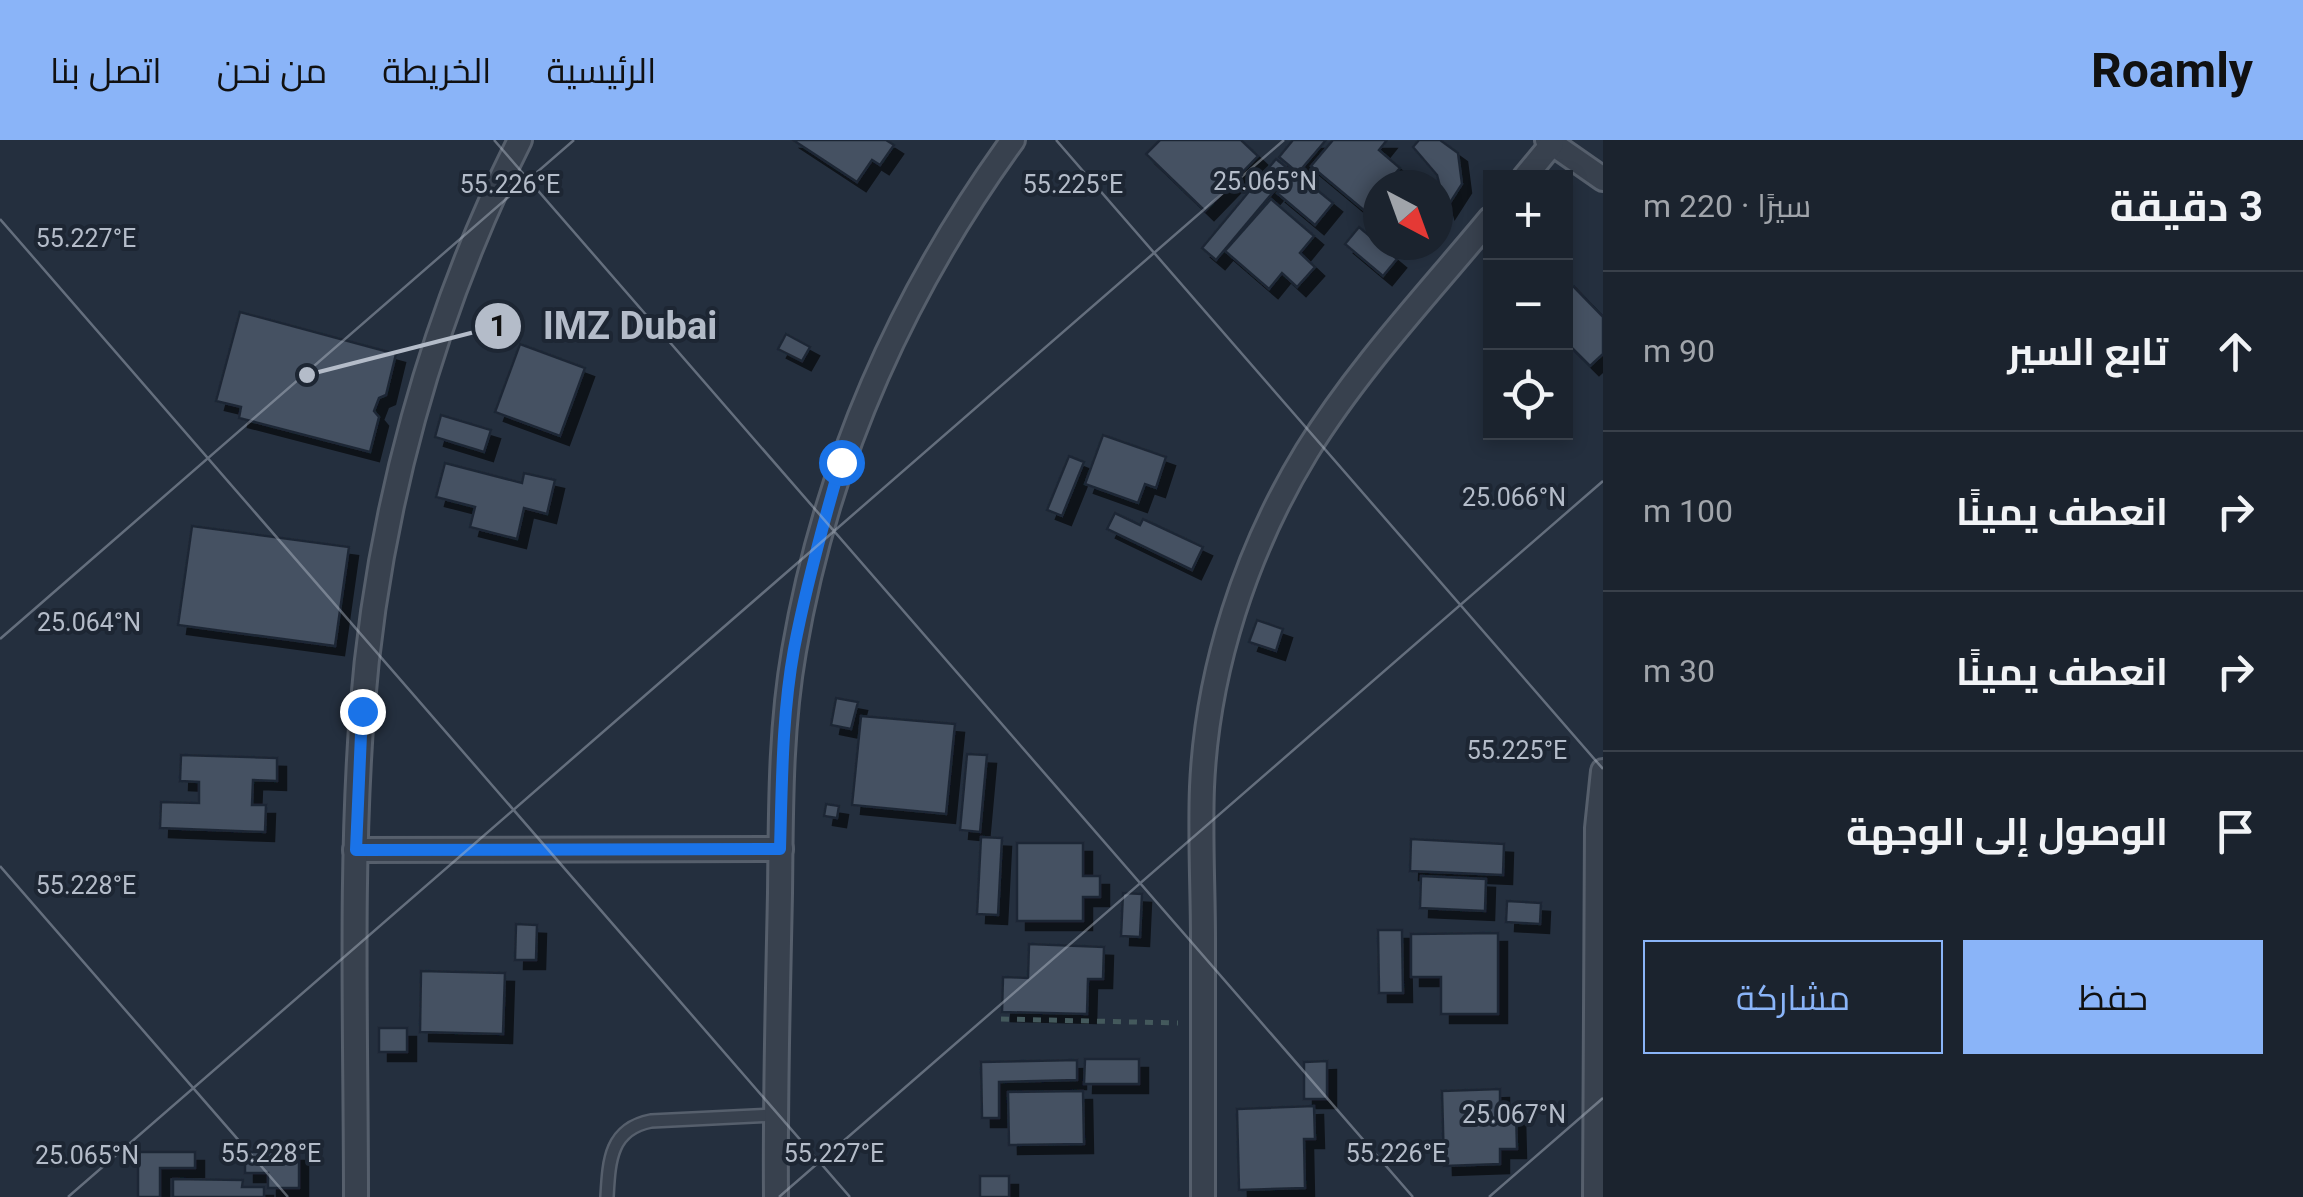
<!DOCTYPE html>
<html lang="ar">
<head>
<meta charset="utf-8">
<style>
	body { margin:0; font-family:Roboto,Cairo,sans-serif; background:#242b36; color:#f1f3f6; direction:rtl }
	.controls { position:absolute; right:30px; top:30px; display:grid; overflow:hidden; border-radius:0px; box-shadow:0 5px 15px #0003 }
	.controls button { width:90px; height:90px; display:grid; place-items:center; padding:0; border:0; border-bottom:2px solid #39404a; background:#1b232e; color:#f1f3f6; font:50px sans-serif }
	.compass { position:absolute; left:1363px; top:30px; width:90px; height:90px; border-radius:50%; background:#1b232e; box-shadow:0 5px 15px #0003; rotate:139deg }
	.stop { position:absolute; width:30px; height:30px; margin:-22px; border:8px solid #1a73e8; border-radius:50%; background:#fff }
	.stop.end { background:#1a73e8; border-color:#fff; box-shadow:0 2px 10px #0008 }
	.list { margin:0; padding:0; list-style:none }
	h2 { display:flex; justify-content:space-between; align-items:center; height:130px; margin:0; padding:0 40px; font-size:42px }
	h2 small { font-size:32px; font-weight:400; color:#a0a4aa }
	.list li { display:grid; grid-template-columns:65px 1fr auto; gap:30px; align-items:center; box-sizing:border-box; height:160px; padding:0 40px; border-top:2px solid #39404a }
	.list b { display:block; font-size:38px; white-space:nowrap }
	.list em { font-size:32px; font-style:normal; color:#a0a4aa }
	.actions { display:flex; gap:20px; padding:30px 40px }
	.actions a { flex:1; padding:22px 0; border:2px solid #8ab4f8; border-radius:0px; text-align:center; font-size:35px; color:#8ab4f8 }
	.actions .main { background:#8ab4f8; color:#111 }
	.icon { flex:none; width:55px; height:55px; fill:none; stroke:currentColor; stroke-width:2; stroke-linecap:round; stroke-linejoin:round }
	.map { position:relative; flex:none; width:1603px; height:1057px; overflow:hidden; direction:ltr }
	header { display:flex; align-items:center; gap:60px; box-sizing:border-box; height:140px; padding:0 50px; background:#8ab4f8; color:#111 }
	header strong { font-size:48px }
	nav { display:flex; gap:55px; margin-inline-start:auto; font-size:35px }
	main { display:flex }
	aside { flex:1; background:#1b232e }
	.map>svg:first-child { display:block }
	.building { fill:#455162; stroke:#1f2835; stroke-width:2.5; filter:url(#shadow) }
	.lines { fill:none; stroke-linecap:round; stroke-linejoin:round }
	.service-casing { stroke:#565f6c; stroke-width:16 }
	.minor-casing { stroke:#565f6c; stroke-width:28 }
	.path { stroke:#44595c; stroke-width:5; stroke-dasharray:8 8; stroke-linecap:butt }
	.service { stroke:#38414e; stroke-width:11 }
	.minor { stroke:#38414e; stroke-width:22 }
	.route { stroke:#1a73e8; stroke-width:12 }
	.ticks { fill:none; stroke:#b4bcc9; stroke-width:2.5; stroke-opacity:0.45 }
	.ticks-label { font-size:25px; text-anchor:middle; fill:#b4bcc9; stroke:#1d2633; stroke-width:8; stroke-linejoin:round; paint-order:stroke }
	.leader { fill:none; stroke:#b4bcc9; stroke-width:4 }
	.callout-dot { fill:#b4bcc9; stroke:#1d2633; stroke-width:4 }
	.mark-label { font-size:30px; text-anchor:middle; font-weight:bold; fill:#111 }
	.callout-label { font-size:38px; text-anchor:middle; font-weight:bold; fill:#b4bcc9; stroke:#1d2633; stroke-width:8; stroke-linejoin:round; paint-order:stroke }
</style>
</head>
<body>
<header>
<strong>Roamly</strong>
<nav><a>الرئيسية</a><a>الخريطة</a><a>من نحن</a><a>اتصل بنا</a></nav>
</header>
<main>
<aside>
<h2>3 دقيقة<small>سيرًا · 220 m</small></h2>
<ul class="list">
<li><svg class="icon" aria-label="ahead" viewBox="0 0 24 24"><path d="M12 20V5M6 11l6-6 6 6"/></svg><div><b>تابع السير</b></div><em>90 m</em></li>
<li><svg class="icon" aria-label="right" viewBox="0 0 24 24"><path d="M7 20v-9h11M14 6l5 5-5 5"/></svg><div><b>انعطف يمينًا</b></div><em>100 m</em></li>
<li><svg class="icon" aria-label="right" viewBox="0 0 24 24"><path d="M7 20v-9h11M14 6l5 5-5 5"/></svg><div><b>انعطف يمينًا</b></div><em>30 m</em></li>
<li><svg class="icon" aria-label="arrive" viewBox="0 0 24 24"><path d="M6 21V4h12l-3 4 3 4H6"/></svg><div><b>الوصول إلى الوجهة</b></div></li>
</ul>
<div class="actions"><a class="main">حفظ</a><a>مشاركة</a></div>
</aside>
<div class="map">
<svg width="1603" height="1057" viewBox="0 0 1603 1057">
	<defs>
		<filter id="shadow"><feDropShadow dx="9" dy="9" stdDeviation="0" flood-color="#0009"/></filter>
	</defs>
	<rect width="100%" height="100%" fill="#242f3e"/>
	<g class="building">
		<path d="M793,0H886L894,5L880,25L872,20L857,42Z"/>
		<path d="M1160,0H1241L1258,16L1205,71L1146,14Z"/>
		<path d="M1293,0H1326L1298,33L1279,17Z"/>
		<path d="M1333,0H1387L1379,10L1400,28L1385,45H1378V82L1311,26Z"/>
		<path d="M1419,0H1440L1458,13L1462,44L1446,69L1437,35L1413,7Z"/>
		<path d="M1276,19L1291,31L1216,120L1202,108Z"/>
		<path d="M1295,32L1333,63L1315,85L1277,53Z"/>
		<path d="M1271,59L1314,96L1300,113L1315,127L1297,147L1282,133L1269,149L1225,111Z"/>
		<path d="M1359,87L1397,119L1383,136L1345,104Z"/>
		<path d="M1566,139L1603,177V214L1590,226L1566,202Z"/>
		<path d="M240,172L396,214L386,255L379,258L374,271L379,277L370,312L239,278L241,267L216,261Z"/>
		<path d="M786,194L810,207L802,221L778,209Z"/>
		<path d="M520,204L585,228L560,296L495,272Z"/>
		<path d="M441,275L491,290L484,312L435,297Z"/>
		<path d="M1103,295L1166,317L1156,348L1145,344L1138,363L1085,344Z"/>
		<path d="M1069,316L1084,322L1062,376L1047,370Z"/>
		<path d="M445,323L522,343L524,333L555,340L547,374L524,368L517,399L470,387L475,367L436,357Z"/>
		<path d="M1115,373L1140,385L1143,379L1203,407L1192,430L1107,389Z"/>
		<path d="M192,386L349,407L335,506L178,485Z"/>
		<path d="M1257,480L1283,489L1276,511L1249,502Z"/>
		<path d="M836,558L858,562L851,589L831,585Z"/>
		<path d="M861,576L955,584L946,674L852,665Z"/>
		<path d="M967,614L987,615L980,692L960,690Z"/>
		<path d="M181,615L277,618V641L253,640L252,665H266L265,692L160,688L161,662L199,663V642L180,641Z"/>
		<path d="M826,664L839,666L837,678L824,676Z"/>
		<path d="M981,697L1002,698L998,775L977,774Z"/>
		<path d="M1411,699L1504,704L1503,735L1410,731Z"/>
		<path d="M1017,703H1083V736H1100V757H1083V781H1017Z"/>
		<path d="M1421,736L1486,739L1485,771L1420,768Z"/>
		<path d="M1123,753L1142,754L1140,797L1121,796Z"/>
		<path d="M1507,761L1541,763L1540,784L1506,782Z"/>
		<path d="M516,784L537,785L536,820H515Z"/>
		<path d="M1378,790H1402L1403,853H1379Z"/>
		<path d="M1498,793V874H1441V837H1411V794Z"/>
		<path d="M1029,804L1104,807L1103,839H1088L1087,874L1002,872L1003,837L1028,838Z"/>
		<path d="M421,831L505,833L503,894L420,892Z"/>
		<rect x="379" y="888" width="28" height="24"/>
		<path d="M1085,919H1139V944H1084Z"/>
		<path d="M1077,920V940L999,942V978H982L981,922Z"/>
		<path d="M1327,921V959H1304V922Z"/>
		<path d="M1500,949V971H1516L1517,1009H1500V1024L1444,1026L1442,951Z"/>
		<path d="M1083,951L1084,1004L1009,1005L1008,952Z"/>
		<path d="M1314,966L1315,999H1304L1305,1048L1239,1050L1237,969Z"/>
		<path d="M138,1012H195V1028H160V1057H138Z"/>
		<path d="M245,1012H299V1048H268V1033H245Z"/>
		<rect x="980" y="1036" width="29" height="21"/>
		<path d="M173,1039L243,1040L242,1047H264V1057H173Z"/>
	</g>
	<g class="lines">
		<g class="service-casing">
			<path id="service" d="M607,1057C609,1021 610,989 651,981L775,975"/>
		</g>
		<g class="minor-casing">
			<g id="minor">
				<path d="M1547,0L1603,39"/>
				<path d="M1524,38L1552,4"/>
				<path d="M355,710L781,709"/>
				<path d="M356,1057C356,896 350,734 362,573C377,375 431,177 520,0"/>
				<path d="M776,1057C775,956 778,855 780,753C781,673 780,591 794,511C826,324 902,153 1013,0"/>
				<path d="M1203,1057C1203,971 1203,885 1203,799C1203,749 1200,698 1202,647C1207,530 1246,411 1307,311C1359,227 1428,154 1490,79"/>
				<path d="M1595,1057L1597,688L1603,631"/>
			</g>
		</g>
		<path class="path" d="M1001,879L1178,883"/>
		<use href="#service" class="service"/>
		<use href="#minor" class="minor"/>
	</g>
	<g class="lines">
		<path class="route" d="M362,571L356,710L780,709C782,642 782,575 794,509C806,446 823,384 841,322"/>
	</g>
	<path class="ticks" d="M494,0L1413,1057M1056,0L1603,629M0,79L850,1057M0,499L574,0M0,726L288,1057M68,1057L1284,0M779,1057L1603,341M1489,1057L1603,958"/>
	<g class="ticks-label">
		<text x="1265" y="50">25.065°N</text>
		<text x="510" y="53">55.226°E</text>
		<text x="1073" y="53">55.225°E</text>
		<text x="86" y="107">55.227°E</text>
		<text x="1514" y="366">25.066°N</text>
		<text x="89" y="491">25.064°N</text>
		<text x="1517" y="619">55.225°E</text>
		<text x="86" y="754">55.228°E</text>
		<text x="1514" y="983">25.067°N</text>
		<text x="271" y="1022">55.228°E</text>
		<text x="834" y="1022">55.227°E</text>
		<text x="1396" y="1022">55.226°E</text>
		<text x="87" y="1024">25.065°N</text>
	</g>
	<path class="leader" d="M307 235L498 186"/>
	<g class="callout-dot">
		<circle cx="307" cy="235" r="10"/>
		<circle cx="498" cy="186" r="25"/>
	</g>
	<g class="mark-label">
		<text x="498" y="196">1</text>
	</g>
	<g class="callout-label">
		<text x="630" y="199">IMZ Dubai</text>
	</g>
</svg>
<div class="controls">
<button>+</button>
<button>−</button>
<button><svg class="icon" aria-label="locate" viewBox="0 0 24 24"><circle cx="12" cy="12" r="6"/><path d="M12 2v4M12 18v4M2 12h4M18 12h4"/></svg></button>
</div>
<svg class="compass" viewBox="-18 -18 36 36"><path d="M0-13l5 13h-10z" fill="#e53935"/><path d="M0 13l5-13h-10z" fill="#a0a4aa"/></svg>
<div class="stop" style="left:841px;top:322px"></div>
<div class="stop end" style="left:362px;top:571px"></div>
</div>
</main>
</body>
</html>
